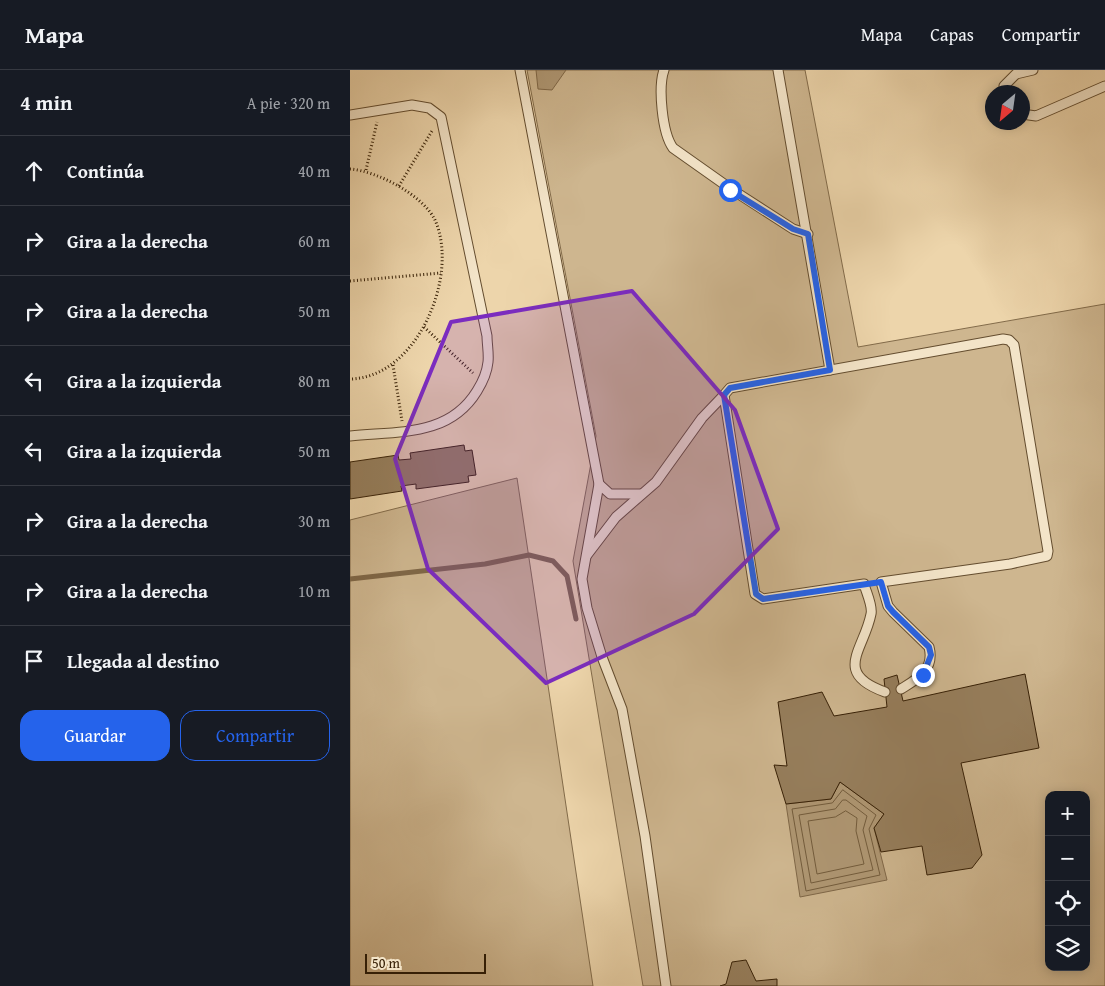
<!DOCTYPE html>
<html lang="es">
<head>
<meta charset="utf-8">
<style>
	body { margin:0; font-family:"Gentium Book Plus",serif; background:#20242c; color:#f1f3f6 }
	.controls { position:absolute; right:15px; bottom:15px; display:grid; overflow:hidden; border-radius:10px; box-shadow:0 2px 12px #0003 }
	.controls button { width:45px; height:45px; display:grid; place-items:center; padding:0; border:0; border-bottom:1px solid #363941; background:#171b24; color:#f1f3f6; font:25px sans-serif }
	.compass { position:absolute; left:635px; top:15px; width:45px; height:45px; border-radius:50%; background:#171b24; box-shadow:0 2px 12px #0003; rotate:209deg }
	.scale { position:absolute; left:15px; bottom:12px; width:121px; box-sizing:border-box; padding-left:5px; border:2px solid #372006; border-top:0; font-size:14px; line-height:18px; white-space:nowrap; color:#372006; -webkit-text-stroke:4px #f3e4c8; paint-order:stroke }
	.stop { position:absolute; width:15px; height:15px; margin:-11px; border:4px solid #2563eb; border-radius:50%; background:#fff }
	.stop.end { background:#2563eb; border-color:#fff; box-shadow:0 1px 5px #0008 }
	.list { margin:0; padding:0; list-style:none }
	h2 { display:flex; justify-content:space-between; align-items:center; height:65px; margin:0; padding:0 20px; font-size:21px }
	h2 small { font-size:16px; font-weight:400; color:#9ea1a6 }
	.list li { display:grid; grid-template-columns:32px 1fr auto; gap:15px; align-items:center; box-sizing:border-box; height:70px; padding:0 20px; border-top:1px solid #363941 }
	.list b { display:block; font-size:19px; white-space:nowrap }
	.list em { font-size:16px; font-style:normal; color:#9ea1a6 }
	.actions { display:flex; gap:10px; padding:15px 20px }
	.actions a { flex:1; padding:11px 0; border:1px solid #2563eb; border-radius:15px; text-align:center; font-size:18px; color:#2563eb }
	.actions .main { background:#2563eb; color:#fff }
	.icon { flex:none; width:28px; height:28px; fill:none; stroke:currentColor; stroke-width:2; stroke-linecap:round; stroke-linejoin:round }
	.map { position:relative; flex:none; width:755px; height:916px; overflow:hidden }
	header { display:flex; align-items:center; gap:30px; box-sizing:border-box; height:70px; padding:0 25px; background:#171b24; border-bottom:1px solid #363941 }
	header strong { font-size:24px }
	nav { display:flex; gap:28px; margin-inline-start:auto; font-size:18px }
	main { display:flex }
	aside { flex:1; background:#171b24 }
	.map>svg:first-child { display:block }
	.green { fill:#ceb68f; stroke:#826b4a; fill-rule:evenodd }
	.water { fill:#af9773; stroke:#7f6747 }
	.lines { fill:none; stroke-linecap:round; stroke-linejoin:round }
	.shore { stroke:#735c3c; stroke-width:1 }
	.stream { stroke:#7f6747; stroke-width:5 }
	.building { fill:#967e5c; stroke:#372006 }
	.lane-casing { stroke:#644d2f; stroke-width:11 }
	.path { stroke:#372006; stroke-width:3; stroke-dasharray:1 2.5; stroke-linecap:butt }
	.lane { stroke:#f3e4c8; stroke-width:9 }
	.route { stroke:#2563eb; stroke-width:6 }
	.marked { fill:#7b2cbf; fill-opacity:0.2; stroke:#7b2cbf; stroke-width:4; stroke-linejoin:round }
</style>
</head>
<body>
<header>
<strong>Mapa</strong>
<nav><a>Mapa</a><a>Capas</a><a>Compartir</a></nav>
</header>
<main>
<aside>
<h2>4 min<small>A pie · 320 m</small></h2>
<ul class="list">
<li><svg class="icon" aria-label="ahead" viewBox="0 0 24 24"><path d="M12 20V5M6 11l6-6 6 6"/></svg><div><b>Continúa</b></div><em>40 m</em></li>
<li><svg class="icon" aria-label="right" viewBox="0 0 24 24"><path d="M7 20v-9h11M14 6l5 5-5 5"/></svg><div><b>Gira a la derecha</b></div><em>60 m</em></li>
<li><svg class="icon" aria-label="right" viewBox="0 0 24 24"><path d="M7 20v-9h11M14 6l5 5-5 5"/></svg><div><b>Gira a la derecha</b></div><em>50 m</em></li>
<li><svg class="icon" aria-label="left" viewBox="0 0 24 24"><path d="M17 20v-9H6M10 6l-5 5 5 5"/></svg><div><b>Gira a la izquierda</b></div><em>80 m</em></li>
<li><svg class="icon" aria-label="left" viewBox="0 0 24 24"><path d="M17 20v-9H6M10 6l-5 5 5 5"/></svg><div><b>Gira a la izquierda</b></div><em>50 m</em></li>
<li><svg class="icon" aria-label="right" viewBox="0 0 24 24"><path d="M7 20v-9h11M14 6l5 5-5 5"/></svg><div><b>Gira a la derecha</b></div><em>30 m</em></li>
<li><svg class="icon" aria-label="right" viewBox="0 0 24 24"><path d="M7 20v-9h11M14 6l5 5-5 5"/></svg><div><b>Gira a la derecha</b></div><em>10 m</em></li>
<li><svg class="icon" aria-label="arrive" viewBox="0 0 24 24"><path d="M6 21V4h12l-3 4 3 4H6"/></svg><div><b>Llegada al destino</b></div></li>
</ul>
<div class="actions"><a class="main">Guardar</a><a>Compartir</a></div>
</aside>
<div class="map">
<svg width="755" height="916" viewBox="0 0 755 916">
	<rect width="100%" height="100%" fill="#edd5ab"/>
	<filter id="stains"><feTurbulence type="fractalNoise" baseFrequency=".004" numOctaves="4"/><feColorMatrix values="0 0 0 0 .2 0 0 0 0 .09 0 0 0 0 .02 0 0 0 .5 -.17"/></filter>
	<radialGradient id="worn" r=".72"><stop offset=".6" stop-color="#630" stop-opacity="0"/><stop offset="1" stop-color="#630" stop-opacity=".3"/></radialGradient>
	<g class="green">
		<path d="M177,0H455L508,277L755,234V916H293L223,491L246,366ZM699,725H736V897H699Z"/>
		<path d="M167,408L243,916H0V450Z"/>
	</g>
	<g class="water">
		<path d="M186,0H216L202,20L188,19Z"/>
		<path d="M490,712L534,744L524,758L537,810L450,827L436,734L481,729Z"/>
	</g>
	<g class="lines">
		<g class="shore">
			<path d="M493,720L526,745L519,759L530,805L456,821L442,739L482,733Z"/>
			<path d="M493,730H496L517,746L513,760L523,800L461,813L449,745L485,739Z"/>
			<path d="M496,741L507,748L506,761L514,794L467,804L458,751L485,747Z"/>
		</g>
		<path class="stream" d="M0,509L135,494L179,485L203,491L217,506L226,549"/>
	</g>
	<g class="building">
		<path d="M114,375L115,381L122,380L126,405L118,406L119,412L66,419V414L51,416L52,421L0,429V392L48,385L49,390L61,389L60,383Z"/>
		<path d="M675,604L689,678L611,693L632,785L622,798L577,805L572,776L531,782L524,758L534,744L490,712L481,729L436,734L424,695L437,696L428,632L472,622L484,646L537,637L534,609L547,605L553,631Z"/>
		<path d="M396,890L406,911L427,909V916H370L376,914L382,892Z"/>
	</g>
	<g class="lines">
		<g class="lane-casing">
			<g id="lane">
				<path d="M170,0L249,414L232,509L237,538L252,587L272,639L295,766L316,916"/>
				<path d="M314,0C308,17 312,63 323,78L381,119L443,159L458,164"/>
				<path d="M428,0L480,300"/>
				<path d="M656,22L654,16L666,4L683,0"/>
				<path d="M672,44L686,46L755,16"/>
				<path d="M0,45L62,35L79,38L91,47L137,266C137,274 139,284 138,292C137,302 132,313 127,321C99,367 48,361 0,366"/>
				<path d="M249,414L260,424H290"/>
				<path d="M237,485L266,447L306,412L352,348L374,325"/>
				<path d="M535,622C482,603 514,580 521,544C523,536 516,522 514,514L413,529L405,524L374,325L380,318L653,269L659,270L664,275L698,481L697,486L660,494L531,512L538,536L543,542L579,577C585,600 567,609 551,619"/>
			</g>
		</g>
		<g class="path">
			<path d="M0,99C27,101 73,125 85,150C110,206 67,308 0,309"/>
			<path d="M16,100L27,52"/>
			<path d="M49,116L82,61"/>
			<path d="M0,211L91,203"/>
			<path d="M74,257L123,303"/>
			<path d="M43,295L52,351"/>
		</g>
		<use href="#lane" class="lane"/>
	</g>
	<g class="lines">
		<path class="route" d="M380,120L443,159L458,164L480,300L380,318L374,325L406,524L413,529L531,512L538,536L543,542L579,577L581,585L573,605"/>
	</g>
	<path class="marked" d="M282,221L385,340L428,459L344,544L196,613L78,499L45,389L101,252Z"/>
	<rect width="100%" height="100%" filter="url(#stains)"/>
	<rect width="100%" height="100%" fill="url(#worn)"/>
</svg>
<div class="controls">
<button>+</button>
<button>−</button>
<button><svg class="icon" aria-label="locate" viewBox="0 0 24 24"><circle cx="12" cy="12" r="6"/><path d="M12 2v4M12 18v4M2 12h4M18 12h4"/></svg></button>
<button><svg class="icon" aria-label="layers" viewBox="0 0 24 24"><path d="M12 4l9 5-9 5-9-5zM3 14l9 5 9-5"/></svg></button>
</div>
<svg class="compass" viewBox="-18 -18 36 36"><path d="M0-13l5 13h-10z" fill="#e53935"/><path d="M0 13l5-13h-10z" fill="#9ea1a6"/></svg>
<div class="scale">50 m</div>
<div class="stop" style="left:380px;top:120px"></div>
<div class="stop end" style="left:573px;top:605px"></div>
</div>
</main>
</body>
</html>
